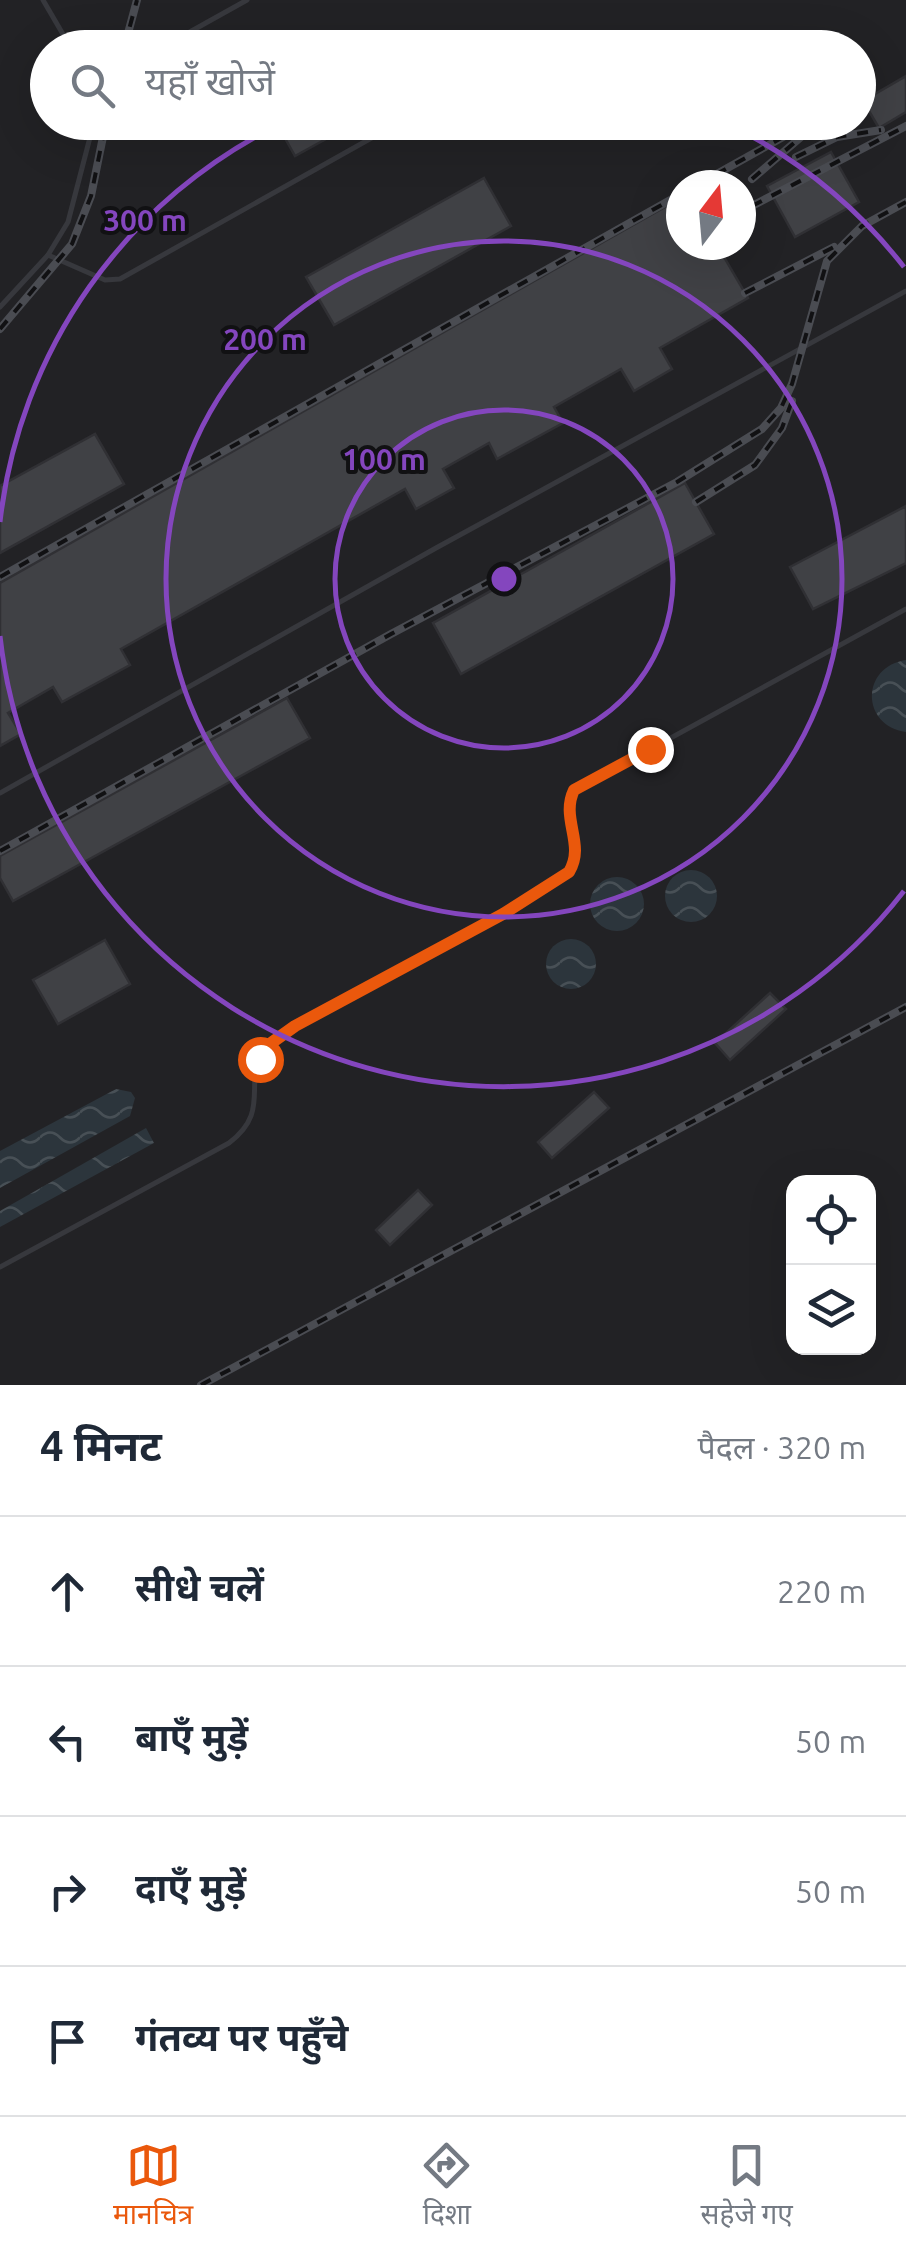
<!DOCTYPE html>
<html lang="hi">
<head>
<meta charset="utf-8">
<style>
	body { margin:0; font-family:Ubuntu,"Noto Sans Devanagari",sans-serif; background:#f6f6f7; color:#1f2937 }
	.controls { position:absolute; right:30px; bottom:30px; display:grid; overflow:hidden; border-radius:20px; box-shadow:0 10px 40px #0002 }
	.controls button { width:90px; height:90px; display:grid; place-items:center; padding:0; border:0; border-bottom:2px solid #e0e1e3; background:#fff; color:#1f2937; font:50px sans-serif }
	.compass { position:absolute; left:666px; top:170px; width:90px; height:90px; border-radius:50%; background:#fff; box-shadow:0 10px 40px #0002; rotate:16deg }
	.stop { position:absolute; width:30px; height:30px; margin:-22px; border:8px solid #ea580c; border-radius:50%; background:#fff }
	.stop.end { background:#ea580c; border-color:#fff; box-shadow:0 2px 10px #0008 }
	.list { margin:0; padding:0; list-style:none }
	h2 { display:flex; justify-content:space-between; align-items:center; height:130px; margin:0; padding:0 40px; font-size:42px }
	h2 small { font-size:32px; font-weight:400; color:#747a83 }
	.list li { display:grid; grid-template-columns:65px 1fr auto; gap:30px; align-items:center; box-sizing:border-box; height:150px; padding:0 40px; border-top:2px solid #e0e1e3 }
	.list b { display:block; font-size:38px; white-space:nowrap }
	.list em { font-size:32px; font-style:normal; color:#747a83 }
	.icon { flex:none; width:55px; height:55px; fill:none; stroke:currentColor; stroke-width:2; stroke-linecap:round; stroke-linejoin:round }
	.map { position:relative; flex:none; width:906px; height:1385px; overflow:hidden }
	.search { position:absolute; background:#fff; box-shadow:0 10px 40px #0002; left:30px; right:30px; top:30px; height:110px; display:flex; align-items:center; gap:25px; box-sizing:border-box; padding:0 35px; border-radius:55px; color:#747a83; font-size:38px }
	.sheet { height:730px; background:#fff }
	nav { display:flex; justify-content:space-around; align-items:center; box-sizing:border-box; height:140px; border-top:2px solid #e0e1e3; background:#fff; font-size:28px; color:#747a83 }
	nav a { display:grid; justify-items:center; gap:5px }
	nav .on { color:#ea580c }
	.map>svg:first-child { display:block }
	.built { fill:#222225; fill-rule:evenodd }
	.water { fill:url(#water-waves) }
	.building { fill:#404145; stroke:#303034; stroke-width:2.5 }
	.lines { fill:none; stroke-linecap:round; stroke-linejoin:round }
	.lane { stroke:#37383d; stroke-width:5 }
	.rail-casing { stroke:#4a4c52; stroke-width:8 }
	.rail { stroke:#111113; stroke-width:4; stroke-dasharray:11; stroke-linecap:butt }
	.route { stroke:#ea580c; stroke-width:12 }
	.ring { fill:none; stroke:#8446be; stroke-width:5 }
	.centre { fill:#8446be; stroke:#111113; stroke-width:5 }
	.ring-label { font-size:30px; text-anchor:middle; font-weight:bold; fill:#8446be; stroke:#111113; stroke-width:8; stroke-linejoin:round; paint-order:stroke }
</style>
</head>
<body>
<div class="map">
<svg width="906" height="1385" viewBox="0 0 906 1385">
	<defs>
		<pattern id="water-waves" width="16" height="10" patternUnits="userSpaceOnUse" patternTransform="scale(2.5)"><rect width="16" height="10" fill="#2c353c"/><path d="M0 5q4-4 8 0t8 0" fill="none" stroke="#485056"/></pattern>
	</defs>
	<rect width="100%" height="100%" fill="#161618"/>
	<path class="built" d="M0,0H906V1385H0ZM48,48H858V122H48ZM681,185H741V245H681ZM794,1182H868V1348H794Z"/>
	<g class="water">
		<path d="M906,660V732C861,726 860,667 906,660Z"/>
		<circle cx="691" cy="896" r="26"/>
		<circle cx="617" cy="904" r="27"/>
		<circle cx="571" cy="964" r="25"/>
		<path d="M116,1089L131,1092L135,1098L130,1116L0,1188V1151Z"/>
		<path d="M146,1128L154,1143L0,1227V1211Z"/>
	</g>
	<g class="building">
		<path d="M906,76V112L879,128L863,101Z"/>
		<path d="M276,122H357L295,156Z"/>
		<path d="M831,152L859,202L795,237L767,186Z"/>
		<path d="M484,178L511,226L334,325L306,277Z"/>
		<path d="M681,198V245H717L748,298L660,348L672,369L634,391L621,369L554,407L563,423L497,459L489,443L443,469L454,488L416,509L405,489L121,649L130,665L62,702L53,687L8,713L21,734L0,746V583Z"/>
		<path d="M95,434L124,484L0,553V486Z"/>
		<path d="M685,483L714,534L461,674L433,623Z"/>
		<path d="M906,506V563L813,609L790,567Z"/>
		<path d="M287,698L310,738L13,901L0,878V856Z"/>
		<path d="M105,940L130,984L58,1024L33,980Z"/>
		<path d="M770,993L786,1009L730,1060L715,1043Z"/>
		<path d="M594,1092L609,1108L552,1158L538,1142Z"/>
		<path d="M418,1190L432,1205L390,1245L376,1230Z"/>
	</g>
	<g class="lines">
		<g class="lane">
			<path d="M43,0L71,48"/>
			<path d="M161,48L247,0"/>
			<path d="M539,48L548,43"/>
			<path d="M48,255L105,280L120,279L400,122"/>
			<path d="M0,307L48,255L68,222L94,122"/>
			<path d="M0,793L436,548L906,291"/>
			<path d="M0,1267L229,1143C272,1110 242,1084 264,1051C271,1040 285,1033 295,1026L503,914L569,871C586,844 560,819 574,791L906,609"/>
		</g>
		<g class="rail-casing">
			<g id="rail">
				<path d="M124,48L137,0"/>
				<path d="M796,157L837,137L881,130"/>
				<path d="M752,179L801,137"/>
				<path d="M697,185L810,122"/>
				<path d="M752,206L906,126"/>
				<path d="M745,293L834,247"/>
				<path d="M0,329L72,244L91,196L106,122"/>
				<path d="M696,502L755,465L782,428L792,401"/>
				<path d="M0,577L681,194"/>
				<path d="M0,851L391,634L677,482L762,429L781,408L792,384L827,261L862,226L906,202"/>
				<path d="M201,1385L906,1007"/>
			</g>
		</g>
		<use href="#rail" class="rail"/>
	</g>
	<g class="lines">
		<path class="route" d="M260,1059L267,1046L295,1026L503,914L569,872C586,844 560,819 574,790L650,749"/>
	</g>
	<g class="ring">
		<circle cx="504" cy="579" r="169"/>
		<circle cx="504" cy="579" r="338"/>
		<path d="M904 891A507 507 0 0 1 0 636M0 522A507 507 0 0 1 282 123M726 123A507 507 0 0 1 904 267"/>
	</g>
	<circle cx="504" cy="579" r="15" class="centre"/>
	<g class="ring-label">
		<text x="145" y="231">300 m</text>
		<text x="265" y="350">200 m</text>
		<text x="384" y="470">100 m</text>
	</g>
</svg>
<div class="controls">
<button><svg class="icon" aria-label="locate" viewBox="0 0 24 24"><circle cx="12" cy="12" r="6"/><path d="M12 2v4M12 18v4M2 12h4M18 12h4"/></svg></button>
<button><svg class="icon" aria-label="layers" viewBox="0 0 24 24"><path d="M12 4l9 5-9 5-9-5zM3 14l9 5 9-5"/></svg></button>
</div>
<svg class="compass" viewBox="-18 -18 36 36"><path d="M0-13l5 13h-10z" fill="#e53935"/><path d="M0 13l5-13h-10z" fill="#747a83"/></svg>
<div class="stop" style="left:260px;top:1059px"></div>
<div class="stop end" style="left:650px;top:749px"></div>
<div class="search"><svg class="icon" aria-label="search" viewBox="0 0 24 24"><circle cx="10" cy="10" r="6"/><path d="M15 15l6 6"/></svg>यहाँ खोजें</div>
</div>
<section class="sheet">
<h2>4 मिनट<small>पैदल · 320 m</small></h2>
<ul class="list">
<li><svg class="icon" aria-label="ahead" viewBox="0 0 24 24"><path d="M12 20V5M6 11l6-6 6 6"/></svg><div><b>सीधे चलें</b></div><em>220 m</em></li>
<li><svg class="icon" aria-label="left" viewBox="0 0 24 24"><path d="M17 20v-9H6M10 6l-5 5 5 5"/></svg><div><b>बाएँ मुड़ें</b></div><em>50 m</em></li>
<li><svg class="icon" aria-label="right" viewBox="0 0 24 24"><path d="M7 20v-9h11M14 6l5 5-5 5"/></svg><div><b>दाएँ मुड़ें</b></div><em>50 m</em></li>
<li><svg class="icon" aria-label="arrive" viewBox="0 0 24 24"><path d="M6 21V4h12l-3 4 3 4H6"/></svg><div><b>गंतव्य पर पहुँचे</b></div></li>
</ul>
</section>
<nav>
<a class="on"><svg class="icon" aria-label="map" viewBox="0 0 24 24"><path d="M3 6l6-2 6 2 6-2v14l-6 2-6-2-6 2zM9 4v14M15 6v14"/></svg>मानचित्र</a>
<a><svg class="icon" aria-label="directions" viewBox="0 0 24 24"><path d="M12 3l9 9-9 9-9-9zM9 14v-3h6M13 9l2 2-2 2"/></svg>दिशा</a>
<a><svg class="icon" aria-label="saved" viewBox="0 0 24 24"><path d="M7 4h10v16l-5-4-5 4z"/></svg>सहेजे गए</a>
</nav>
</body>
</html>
